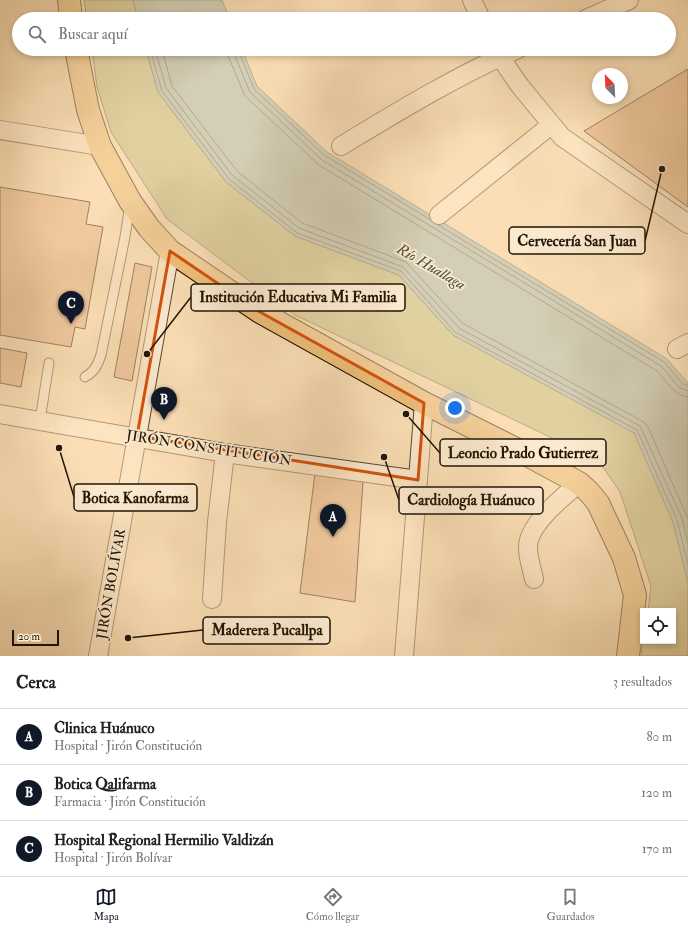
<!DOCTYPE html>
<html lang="es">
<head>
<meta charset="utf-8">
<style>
	body { margin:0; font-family:"IM FELL Double Pica",serif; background:#f6f6f6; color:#202124 }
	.controls { position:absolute; right:12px; bottom:12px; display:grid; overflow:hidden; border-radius:0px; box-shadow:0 2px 6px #0003 }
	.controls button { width:36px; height:36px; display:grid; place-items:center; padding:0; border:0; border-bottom:1px solid #e0e0e0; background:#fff; color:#202124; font:20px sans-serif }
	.compass { position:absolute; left:592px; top:68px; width:36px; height:36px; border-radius:50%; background:#fff; box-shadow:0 2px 6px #0003; rotate:336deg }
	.scale { position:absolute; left:12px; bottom:10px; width:47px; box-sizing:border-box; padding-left:4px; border:2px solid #211506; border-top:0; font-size:11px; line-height:14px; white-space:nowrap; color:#211506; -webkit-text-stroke:3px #fceacf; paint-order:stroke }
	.you { position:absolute; left:455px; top:408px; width:14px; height:14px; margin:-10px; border:3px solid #fff; border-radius:50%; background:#1a73e8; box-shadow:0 0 0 6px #1a73e833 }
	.badge { display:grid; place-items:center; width:26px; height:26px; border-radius:50%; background:#111827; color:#fff; font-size:13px; font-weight:700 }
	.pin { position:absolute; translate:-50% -33px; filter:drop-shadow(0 1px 2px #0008) }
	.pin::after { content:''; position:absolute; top:21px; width:14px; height:12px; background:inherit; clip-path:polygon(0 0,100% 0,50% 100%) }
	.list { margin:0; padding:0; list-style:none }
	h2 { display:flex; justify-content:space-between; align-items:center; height:52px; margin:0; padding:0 16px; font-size:17px }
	h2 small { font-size:13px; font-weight:400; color:#757577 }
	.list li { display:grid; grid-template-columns:26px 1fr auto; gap:12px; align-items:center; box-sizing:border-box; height:56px; padding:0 16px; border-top:1px solid #e0e0e0 }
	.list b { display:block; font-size:15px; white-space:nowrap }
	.list p { margin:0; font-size:13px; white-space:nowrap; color:#757577 }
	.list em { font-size:13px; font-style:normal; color:#757577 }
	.icon { flex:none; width:22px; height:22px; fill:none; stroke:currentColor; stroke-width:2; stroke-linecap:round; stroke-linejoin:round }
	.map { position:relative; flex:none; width:688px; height:656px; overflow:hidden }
	.search { position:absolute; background:#fff; box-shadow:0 2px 6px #0003; left:12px; right:12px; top:12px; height:44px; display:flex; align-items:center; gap:10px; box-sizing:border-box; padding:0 14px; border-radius:22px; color:#757577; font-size:15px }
	.sheet { height:220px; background:#fff }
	nav { display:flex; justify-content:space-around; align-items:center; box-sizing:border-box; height:56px; border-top:1px solid #e0e0e0; background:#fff; font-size:11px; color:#757577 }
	nav a { display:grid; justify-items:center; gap:2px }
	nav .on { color:#111827 }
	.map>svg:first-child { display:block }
	.green { fill:#c2c08b; stroke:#726a48 }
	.water { fill:#a2bab7; stroke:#6e7870 }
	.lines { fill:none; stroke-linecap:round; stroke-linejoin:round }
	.shore { stroke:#62685e; stroke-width:1 }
	.building { fill:#e5af83; stroke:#211506 }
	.lane-casing { stroke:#584732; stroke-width:11 }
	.street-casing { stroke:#584732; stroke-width:20 }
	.primary-casing { stroke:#211506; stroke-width:24 }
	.lane { stroke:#fceacf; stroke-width:9 }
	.street { stroke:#fceacf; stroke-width:18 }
	.primary { stroke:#eebf7a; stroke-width:22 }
	.marked { fill:none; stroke:#d4520b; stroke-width:3; stroke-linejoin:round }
	.labels { text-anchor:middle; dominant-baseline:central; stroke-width:3.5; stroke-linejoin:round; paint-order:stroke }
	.street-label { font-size:14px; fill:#211506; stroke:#fceacf }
	.water-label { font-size:15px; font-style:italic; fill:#4e4f44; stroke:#fceacf }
	.leader { fill:none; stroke:#211506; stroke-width:1.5 }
	.callout-dot { fill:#211506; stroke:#fceacf; stroke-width:1.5 }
	.callout { fill:#fceacf; stroke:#211506; stroke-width:1.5 }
	.callout-label { font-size:15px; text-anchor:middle; font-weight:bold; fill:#211506 }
</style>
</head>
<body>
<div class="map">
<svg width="688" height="656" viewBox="0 0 688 656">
	<rect width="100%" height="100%" fill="#fbdeb5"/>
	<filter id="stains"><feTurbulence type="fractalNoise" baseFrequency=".005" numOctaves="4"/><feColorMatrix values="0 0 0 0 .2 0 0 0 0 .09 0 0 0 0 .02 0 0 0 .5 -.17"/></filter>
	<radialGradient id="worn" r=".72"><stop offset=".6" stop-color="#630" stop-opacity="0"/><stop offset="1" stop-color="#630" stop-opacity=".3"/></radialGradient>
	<g class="green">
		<path d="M84,0H133L138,19H87Z"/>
		<path d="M92,49H146L158,92L226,182L295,236L399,275L453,335L635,433L673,522L688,582V656H641L643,641H673V611H648L651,586L620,492L598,460L295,315L167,219L111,132L97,87Z"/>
	</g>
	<g class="water">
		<path d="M133,0H222L230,19H138Z"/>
		<path d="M146,49H242L257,86L327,152L667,359L688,383V582L673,522L634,433L453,335L399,275L295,236L226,182L158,92Z"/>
	</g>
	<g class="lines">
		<g class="shore">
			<path d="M150,49L162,91L229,179L297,233L401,271L455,332L637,430L677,520L688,565"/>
			<path d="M155,49L166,88L232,175L299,228L403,267L459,328L640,426L682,518L688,544"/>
			<path d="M162,49L172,86L237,171L302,223L406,262L462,323L644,422L648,427L688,519"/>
			<path d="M227,49L228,56L245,96L319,165L657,371C666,380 674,396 688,397"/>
			<path d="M233,49L234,54L250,92L322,160L661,366L680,388L688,391"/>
			<path d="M238,49L254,89L324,155L431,220"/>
			<path d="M438,225L664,362L683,384L688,385"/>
		</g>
	</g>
	<g class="building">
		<path d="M688,69V207L584,131Z"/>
		<path d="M0,187L90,202L86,224L103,227L85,329L75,327L71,347L0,335Z"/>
		<path d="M135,263L152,267L132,381L114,377Z"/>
		<path d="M0,348L27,353L21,387L0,383Z"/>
		<path d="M315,473L363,481L355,602L300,593Z"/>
	</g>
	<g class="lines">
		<g class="lane-casing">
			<g id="lane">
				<path d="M85,377C95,371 97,366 101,355L125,237L130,205"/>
				<path d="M40,420L49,363"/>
			</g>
		</g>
		<g class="street-casing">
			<g id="street">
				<path d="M472,0L481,19"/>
				<path d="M586,19L629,0"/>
				<path d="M496,49L500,57L520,86L562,137L688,224"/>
				<path d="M0,130L100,146"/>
				<path d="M341,146C399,111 456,76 518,49"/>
				<path d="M439,215L551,125"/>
				<path d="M677,349L688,343"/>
				<path d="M0,414L225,453L418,480"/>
				<path d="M534,579C532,569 528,558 528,548C527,525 563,497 579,483"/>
				<path d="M212,599L217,522L225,453"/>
				<path d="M98,656L170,251"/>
				<path d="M404,656L424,403"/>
			</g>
		</g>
		<g class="primary-casing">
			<g id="primary">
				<path d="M69,0L71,19"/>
				<path d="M76,49L88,110L100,146L130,201L149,228L170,251L260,312L424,403L518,450L579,483L589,492L598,503L624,558L635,595L628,656"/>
			</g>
		</g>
		<use href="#lane" class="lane"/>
		<use href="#street" class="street"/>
		<use href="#primary" class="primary"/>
	</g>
	<path d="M0 0H688V656H0ZM170,251L260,312L424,403L418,480L137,436Z" fill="#fbdeb5" fill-opacity=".55" fill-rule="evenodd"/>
	<path class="marked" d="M170,251L260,312L424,403L418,480L137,436Z"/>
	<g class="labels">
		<g class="street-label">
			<text transform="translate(209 448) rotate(9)">JIRÓN CONSTITUCIÓN</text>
			<text transform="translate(111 584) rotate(-80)">JIRÓN BOLÍVAR</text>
		</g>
		<g class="water-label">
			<text transform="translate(431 267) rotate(30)">Río Huallaga</text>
		</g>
	</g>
	<path class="leader" d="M662 169L645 241M147 354L191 297M406 414L440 453M59 448L74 497M384 457L399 500M128 638L203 630"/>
	<g class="callout-dot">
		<circle cx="662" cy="169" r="4"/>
		<circle cx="147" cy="354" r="4"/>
		<circle cx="406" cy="414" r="4"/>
		<circle cx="59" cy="448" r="4"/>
		<circle cx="384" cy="457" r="4"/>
		<circle cx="128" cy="638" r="4"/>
	</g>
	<g class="callout">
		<rect x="509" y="227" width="136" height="27" rx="4"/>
		<rect x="191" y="284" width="214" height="27" rx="4"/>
		<rect x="440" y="439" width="166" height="27" rx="4"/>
		<rect x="74" y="484" width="123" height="27" rx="4"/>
		<rect x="399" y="487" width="144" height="27" rx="4"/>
		<rect x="203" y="617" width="127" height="27" rx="4"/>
	</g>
	<g class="callout-label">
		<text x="577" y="246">Cervecería San Juan</text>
		<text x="298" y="302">Institución Educativa Mi Familia</text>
		<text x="523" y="458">Leoncio Prado Gutierrez</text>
		<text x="135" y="503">Botica Kanofarma</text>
		<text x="471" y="505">Cardiología Huánuco</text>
		<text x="267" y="635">Maderera Pucallpa</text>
	</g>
	<rect width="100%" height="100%" filter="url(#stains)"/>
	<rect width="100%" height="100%" fill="url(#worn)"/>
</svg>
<div class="controls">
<button><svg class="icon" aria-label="locate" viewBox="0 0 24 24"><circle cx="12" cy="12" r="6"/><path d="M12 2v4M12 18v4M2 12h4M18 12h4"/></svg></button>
</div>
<svg class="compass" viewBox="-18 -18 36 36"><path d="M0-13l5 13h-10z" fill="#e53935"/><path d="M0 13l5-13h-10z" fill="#757577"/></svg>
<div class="scale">20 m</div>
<div class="you"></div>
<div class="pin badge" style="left:333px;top:537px">A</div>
<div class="pin badge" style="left:164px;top:420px">B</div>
<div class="pin badge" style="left:71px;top:324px">C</div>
<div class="search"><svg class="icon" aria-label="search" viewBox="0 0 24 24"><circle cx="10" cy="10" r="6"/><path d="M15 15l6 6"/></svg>Buscar aquí</div>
</div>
<section class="sheet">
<h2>Cerca<small>3 resultados</small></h2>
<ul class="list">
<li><span class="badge">A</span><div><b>Clinica Huánuco</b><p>Hospital · Jirón Constitución</p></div><em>80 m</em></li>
<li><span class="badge">B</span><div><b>Botica Qalifarma</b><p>Farmacia · Jirón Constitución</p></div><em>120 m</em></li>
<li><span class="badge">C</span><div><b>Hospital Regional Hermilio Valdizán</b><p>Hospital · Jirón Bolívar</p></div><em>170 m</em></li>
</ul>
</section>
<nav>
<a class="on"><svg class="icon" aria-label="map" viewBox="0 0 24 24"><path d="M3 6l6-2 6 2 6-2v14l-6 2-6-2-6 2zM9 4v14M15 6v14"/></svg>Mapa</a>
<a><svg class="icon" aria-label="directions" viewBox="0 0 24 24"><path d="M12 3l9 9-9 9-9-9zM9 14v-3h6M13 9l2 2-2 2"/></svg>Cómo llegar</a>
<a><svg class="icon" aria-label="saved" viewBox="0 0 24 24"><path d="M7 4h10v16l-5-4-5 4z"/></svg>Guardados</a>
</nav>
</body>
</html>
